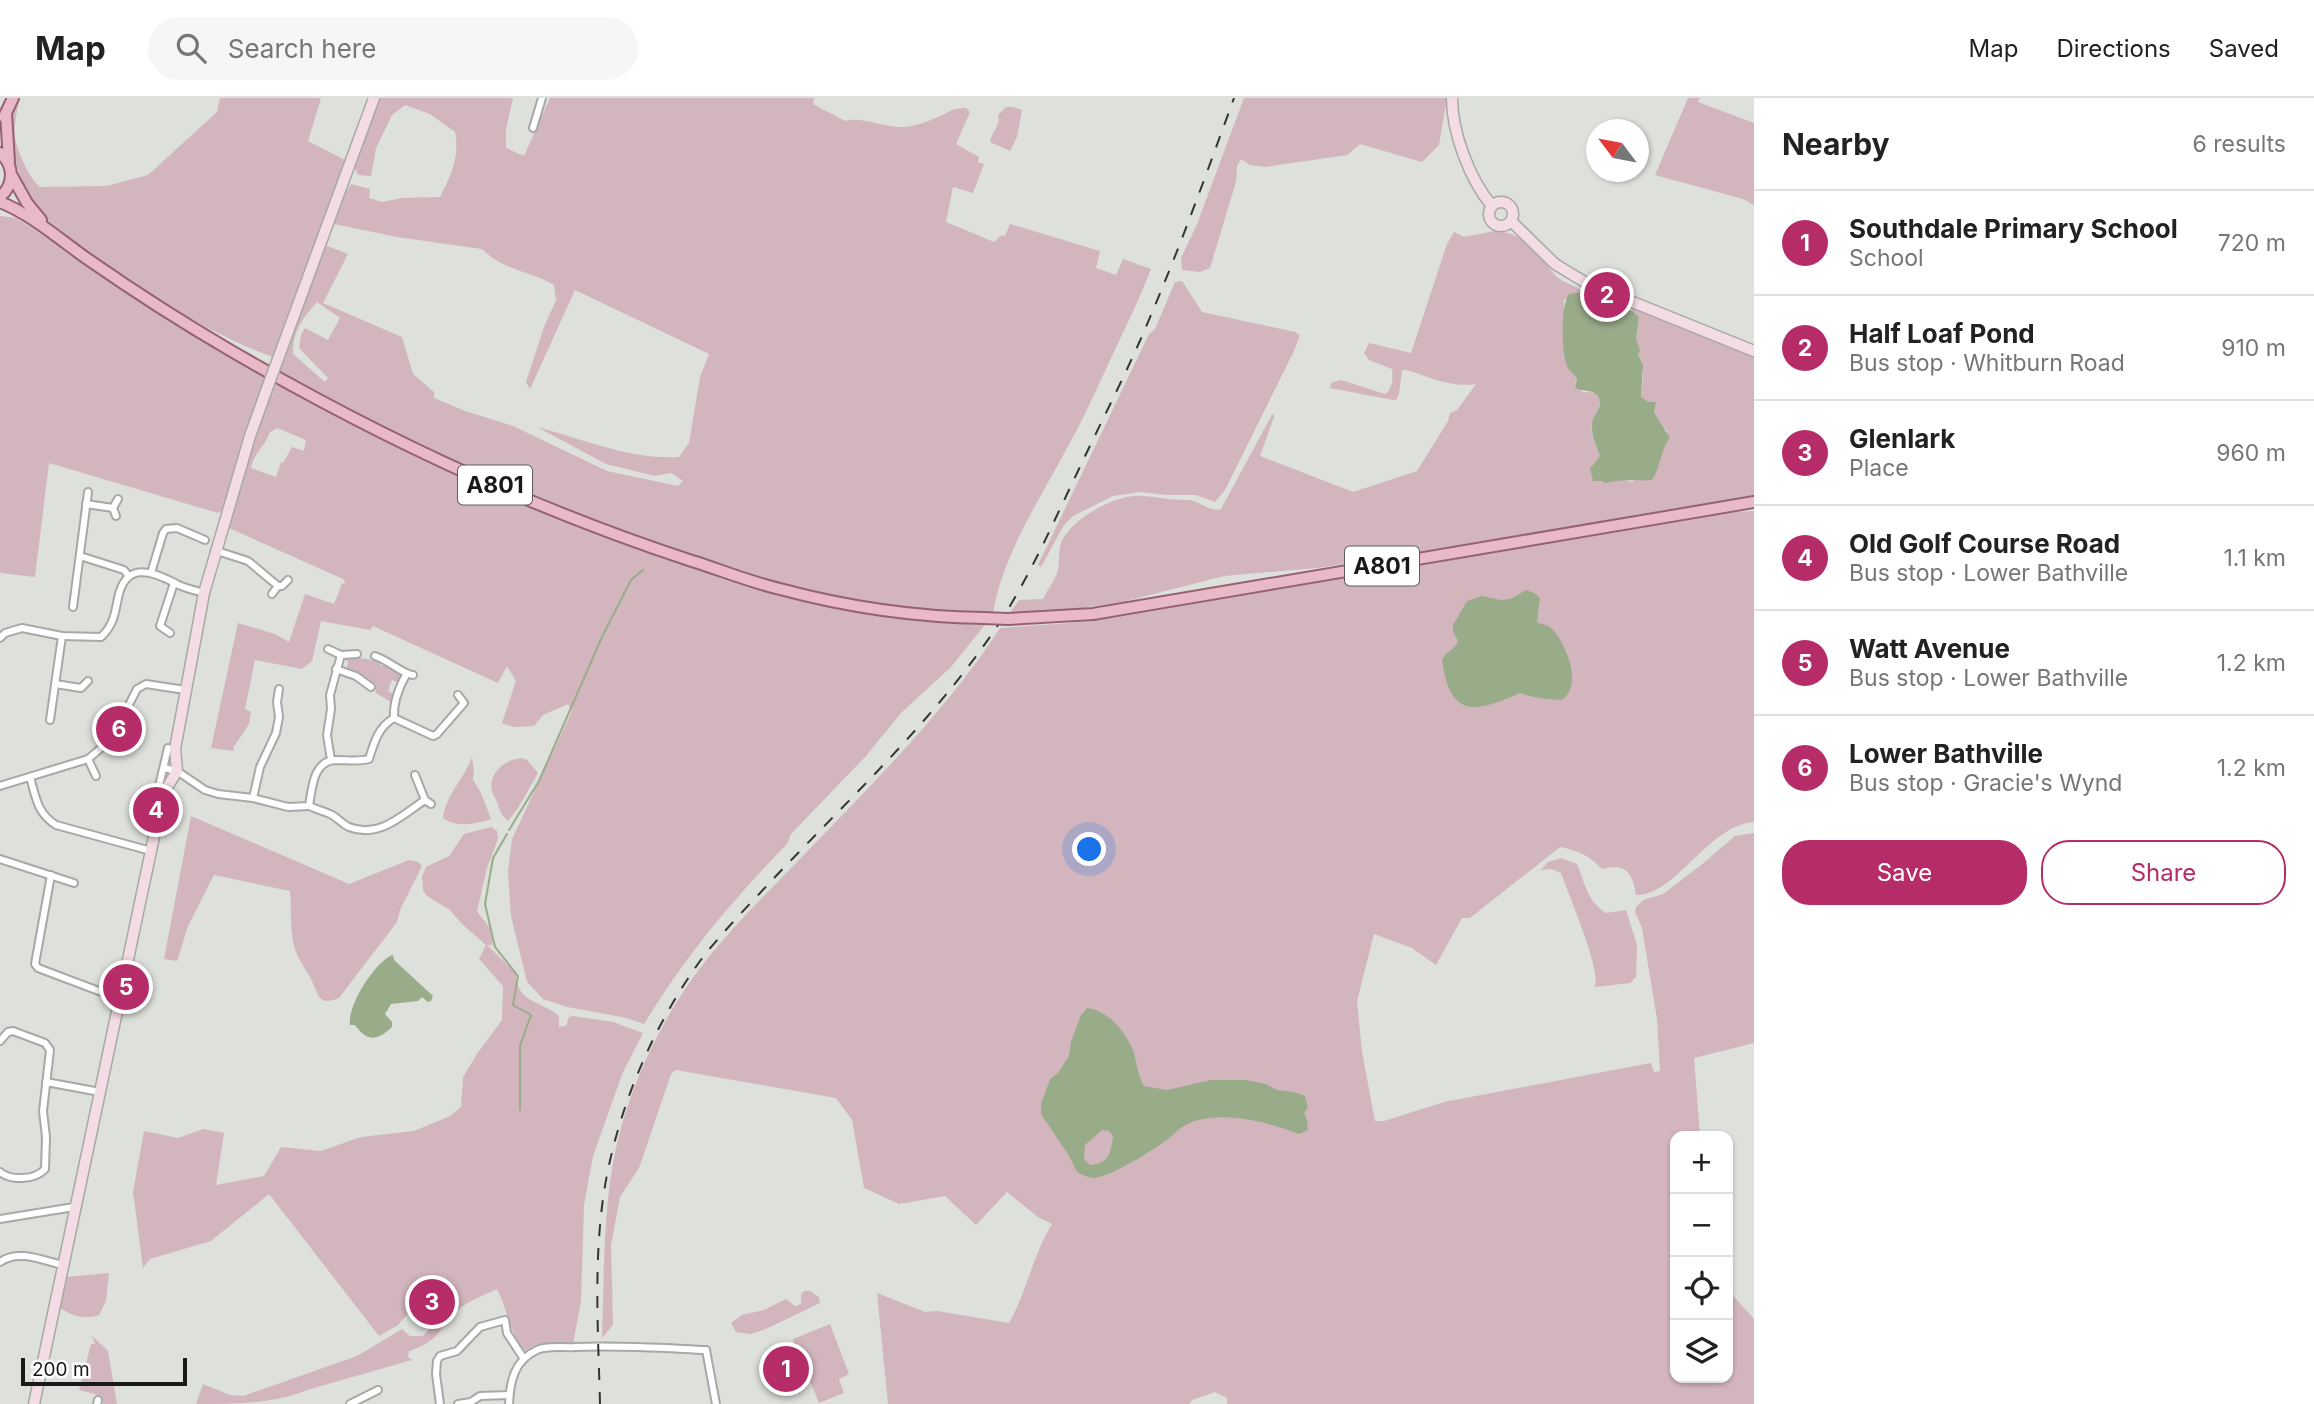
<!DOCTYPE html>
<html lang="en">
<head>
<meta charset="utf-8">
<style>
	body { margin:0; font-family:Inter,sans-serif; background:#f6f6f6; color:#222 }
	.controls { position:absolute; right:21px; bottom:21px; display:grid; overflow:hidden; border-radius:14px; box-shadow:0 2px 5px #0004 }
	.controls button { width:63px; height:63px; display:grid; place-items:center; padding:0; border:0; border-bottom:2px solid #e0e0e0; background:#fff; color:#222; font:35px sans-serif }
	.compass { position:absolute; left:1586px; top:21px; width:63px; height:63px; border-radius:50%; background:#fff; box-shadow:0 2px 5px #0004; rotate:302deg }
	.scale { position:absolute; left:21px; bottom:18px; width:166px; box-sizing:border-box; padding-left:7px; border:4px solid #181918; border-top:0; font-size:19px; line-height:24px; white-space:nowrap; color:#181918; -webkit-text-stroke:5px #fff; paint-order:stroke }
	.you { position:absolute; left:1090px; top:752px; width:24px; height:24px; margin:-18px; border:5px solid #fff; border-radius:50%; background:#1a73e8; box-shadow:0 0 0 10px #1a73e833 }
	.badge { display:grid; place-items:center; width:46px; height:46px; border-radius:50%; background:#b62c68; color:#fff; font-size:23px; font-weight:700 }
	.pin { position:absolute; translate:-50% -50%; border:4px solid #fff; box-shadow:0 2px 7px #0006 }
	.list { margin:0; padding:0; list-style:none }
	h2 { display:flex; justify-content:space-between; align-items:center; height:91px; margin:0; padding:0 28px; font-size:30px }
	h2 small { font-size:23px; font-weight:400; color:#767676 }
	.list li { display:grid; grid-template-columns:46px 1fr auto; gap:21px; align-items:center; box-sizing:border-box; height:105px; padding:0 28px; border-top:2px solid #e0e0e0 }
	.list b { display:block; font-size:26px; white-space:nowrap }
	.list p { margin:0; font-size:23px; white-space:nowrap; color:#767676 }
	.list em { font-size:23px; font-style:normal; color:#767676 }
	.actions { display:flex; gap:14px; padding:21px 28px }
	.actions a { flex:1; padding:16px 0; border:2px solid #b62c68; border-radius:28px; text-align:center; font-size:24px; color:#b62c68 }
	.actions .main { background:#b62c68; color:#fff }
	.icon { flex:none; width:38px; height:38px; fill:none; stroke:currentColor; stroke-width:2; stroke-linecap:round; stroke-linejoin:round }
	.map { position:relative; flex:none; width:1754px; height:1306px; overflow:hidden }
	header { display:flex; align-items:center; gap:42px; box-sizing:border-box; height:98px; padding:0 35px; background:#fff; border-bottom:2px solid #e0e0e0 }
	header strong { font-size:33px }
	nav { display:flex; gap:38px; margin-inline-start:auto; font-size:24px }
	.search { width:490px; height:63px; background:#f6f6f6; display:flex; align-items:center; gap:18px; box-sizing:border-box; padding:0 24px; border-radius:38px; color:#767676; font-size:26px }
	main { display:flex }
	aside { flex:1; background:#fff }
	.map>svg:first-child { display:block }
	.green { fill:#d3b5be; fill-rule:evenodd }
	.water { fill:#99ac8a; fill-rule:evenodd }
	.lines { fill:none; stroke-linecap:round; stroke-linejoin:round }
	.stream { stroke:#99ac8a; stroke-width:2 }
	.street-casing { stroke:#a6a9a4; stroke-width:10 }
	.secondary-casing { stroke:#a6a9a4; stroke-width:13 }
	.primary-casing { stroke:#966273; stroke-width:14 }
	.street { stroke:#fff; stroke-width:6 }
	.secondary { stroke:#f4dce4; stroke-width:10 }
	.primary { stroke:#e9b9c8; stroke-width:10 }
	.rail { stroke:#333433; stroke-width:2; stroke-dasharray:12 12; stroke-linecap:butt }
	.secondary-bridge-casing { stroke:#a6a9a4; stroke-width:13; stroke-linecap:butt }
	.primary-bridge-casing { stroke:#966273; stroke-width:14; stroke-linecap:butt }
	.secondary-bridge { stroke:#f4dce4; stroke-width:10 }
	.primary-bridge { stroke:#e9b9c8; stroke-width:10 }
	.labels { text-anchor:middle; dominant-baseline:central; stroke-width:7; stroke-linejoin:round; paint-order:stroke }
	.shield { fill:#fff; stroke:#5d5e5d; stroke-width:2 }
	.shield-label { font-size:23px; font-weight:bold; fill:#181918 }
</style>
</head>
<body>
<header>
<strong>Map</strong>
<div class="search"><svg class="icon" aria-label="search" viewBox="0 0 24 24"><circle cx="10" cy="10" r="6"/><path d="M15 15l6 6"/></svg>Search here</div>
<nav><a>Map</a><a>Directions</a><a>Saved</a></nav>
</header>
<main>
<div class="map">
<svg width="1754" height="1306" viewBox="0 0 1754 1306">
	<rect width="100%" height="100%" fill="#dde0db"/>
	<g class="green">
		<path d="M16,0H20C17,12 14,26 15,39C16,51 30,82 40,89L107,88L148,77L217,14L220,0H321L308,43L345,62L343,70L273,259C212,237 147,197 95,160C79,149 60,138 48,124C26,98 6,55 9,20C10,13 13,7 16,0Z"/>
		<path d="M380,0H513L506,31V50L524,58L550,0H814L813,6L845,23C862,18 884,30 904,29C915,28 926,24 936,20C949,15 950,10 966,10L970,14L956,46L979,59L978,64L984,66L973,95L953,89L946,124L994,144L1002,137L1005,138L1010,126L1100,153L1096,170L1116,177L1123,161L1151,171C1138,205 1122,236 1107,269C1094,296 1082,324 1067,350C1039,403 1003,456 993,515L989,517C834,514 687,462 546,403C523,393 499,385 477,375C409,346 343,310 278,274L325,147L348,156L323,205L402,239L413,276L434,294V300L465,313L513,328L607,373L678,388L683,383L671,375L655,378L606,366L537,329C583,341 630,362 679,359L689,345L700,279L709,256L575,192L530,291L526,284L544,229L556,202L554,187C530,173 502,172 482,151L397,139L334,126L345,96L351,86L370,91L369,100L382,104L402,100L440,99C451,78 460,58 455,34L430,16L405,7L392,17L376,50L371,78L358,77L354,69ZM317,204L340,220L328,242L305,230L301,237L299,250L328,280L325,284L293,256C292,235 303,219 317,204Z"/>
		<path d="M1244,0H1447L1439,47L1422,64L1360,46L1347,57L1265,69L1250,67L1241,61L1237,68L1236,84L1210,170L1200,174L1182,172L1181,160L1197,126Z"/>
		<path d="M1688,0H1700L1698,4L1754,25V107L1743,101L1655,77Z"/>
		<path d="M1006,9H1013L1022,12L1017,39L1010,53L990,44C992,33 1001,28 998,17Z"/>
		<path d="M0,118L16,120L266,280L228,415L221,413L218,415L49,365L35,479L0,475Z"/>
		<path d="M1494,133C1526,134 1536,156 1555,177C1563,186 1575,186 1583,194L1564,202L1565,253L1569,272L1577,280L1575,286L1583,294C1615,293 1593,314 1592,325C1590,337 1596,347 1600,358L1592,367L1605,385L1620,381L1632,384L1660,360L1667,333C1657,323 1654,307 1641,300L1643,276L1638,257L1639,251L1636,241L1639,219L1632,213L1634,208L1754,258V399L1476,446L1317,470L1224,478L1122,504L1081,510L1009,516L1019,502L1043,501C1047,492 1056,481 1058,472C1060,463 1058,454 1061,445C1070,421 1117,395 1143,398C1157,399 1171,402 1186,402C1199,401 1209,415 1221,411L1273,315L1274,319L1260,358L1353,394L1417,373L1448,323L1450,315L1457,312L1476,286C1452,290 1429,279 1407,272H1402L1399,296L1396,302H1393L1330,290L1331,285L1341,282L1385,296C1393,291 1393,280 1392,271L1369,262L1364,255L1369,245L1411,255L1447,146L1454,134L1464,139Z"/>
		<path d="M1182,183L1202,214L1295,234L1300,237L1294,253L1225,392L1215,404L1196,397H1166L1140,394L1113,398L1073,418L1064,427L1041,469L1038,467L1149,236L1155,231L1175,184Z"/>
		<path d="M274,283C385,346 500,400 620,444C742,489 855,521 985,527L951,569L901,615L866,658L791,736L787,746C733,801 684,860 644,926L627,920L567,909L543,901L527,884L511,818L508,774L512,741L572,613L568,606L543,617L534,628L514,629L502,625L516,583L507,568L498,585L373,528L370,532L321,523L312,563L302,571L255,562L245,611L251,614L249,626L233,650L234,653L211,650L238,525L275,536L289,544L305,496L334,506L342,486L346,485L343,481L229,430L245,369ZM277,330L306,342L304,353L292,349L283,365L281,364L276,379L251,370C254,355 265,348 270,334Z"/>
		<path d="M1754,413V724C1708,727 1676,798 1636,797C1633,775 1625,764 1602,771C1590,758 1577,752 1560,749L1470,820H1462L1436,867L1412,850L1374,836L1357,903L1362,954L1375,1023H1384L1444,1004L1651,965L1654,974L1660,973L1657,921L1642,830L1635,814L1636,809L1643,802L1663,796L1701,767L1735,738L1754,735V945L1694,960L1700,1038H1675V1280H1728V1192L1754,1221V1306H1227V1300L1215,1294L1192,1302L1189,1306H888L877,1195L925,1214L937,1213L1009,1225C1027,1193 1033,1157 1052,1126L1038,1119L1007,1094L976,1127L945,1098L899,1106L864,1090L852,1022L836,1000L676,972L671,976L639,1070L620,1099L611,1147L613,1227L602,1240C604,1182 603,1122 613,1065C627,990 664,913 712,855C739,822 769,793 799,762C869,689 945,615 1000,530L1070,525L1125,518L1716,415Z"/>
		<path d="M353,559L379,563V565L382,568L386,565C394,570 403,574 399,585L392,582L388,593L393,596L391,604L376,595L375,587L347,570L348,563L344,561Z"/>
		<path d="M472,659L474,672L473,682L481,695L491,721C477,726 456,730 443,720C446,696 464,681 472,659Z"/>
		<path d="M522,660L527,662L538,675L518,710L508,723C500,716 500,713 497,704C496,700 493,697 492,693C488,674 506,661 522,660Z"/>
		<path d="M191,718L349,786L409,762L418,764L422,768L400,812L397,824L339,900C319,908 319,899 312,883C307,873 300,864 296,854C289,836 292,812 290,793L214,777L188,828L177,863L164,861Z"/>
		<path d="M491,729L497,733L498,741L487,770L477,813C485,825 496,832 492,847H487L516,875C517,906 539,901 559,918V929L566,928L569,919L573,918L613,924L643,935L623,974L593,1058L584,1107L581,1203L573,1246L535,1247L526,1252L519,1250L521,1248C508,1230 507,1209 497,1191C485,1197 470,1202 459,1211C436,1229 444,1242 409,1253L408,1259L412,1262L307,1292C275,1306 232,1306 196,1306L203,1286L230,1297L243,1298L357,1258L402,1231L410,1238H423L451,1207L431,1189L398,1227L379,1238L269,1096L211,1143L150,1161L143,1170L133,1094L144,1033L178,1040L203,1031L224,1035L216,1087L264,1078L281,1049L321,1053L361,1039L414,1033L450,1018L461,1009L463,979L477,956L502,922L503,888L479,861L486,847L461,825L450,812L427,798L423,792L422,779L426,769L449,758L464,736Z"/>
		<path d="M1561,760L1577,766C1585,785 1587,803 1606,815L1626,812L1637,847L1636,879L1630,885L1595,889C1601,871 1569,798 1561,775L1551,771L1541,772L1548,764Z"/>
		<path d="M109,1175L106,1203L99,1217C84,1222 73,1218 60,1210L67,1179Z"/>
		<path d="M804,1193H810L819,1199L820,1205L766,1231L751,1236L736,1234L731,1225L742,1217L764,1212L786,1201L795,1208L801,1206V1197Z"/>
		<path d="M830,1226L849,1276L839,1281L844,1295L819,1305L793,1241Z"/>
		<path d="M92,1238L108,1253L117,1306H103L102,1298L79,1292L91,1246H95Z"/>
	</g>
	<g class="water">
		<path d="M1583,194L1632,213L1639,219L1636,241L1640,252L1638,257L1643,267L1641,299L1648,304H1656L1654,314L1670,340C1660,352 1661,369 1652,382C1636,383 1621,381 1605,385L1602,383H1593L1590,370L1600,358C1596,347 1591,338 1592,326C1592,316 1607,306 1596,296C1591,292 1582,293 1575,290L1577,280C1575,277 1571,275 1569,272C1561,260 1560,208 1569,196Z"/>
		<path d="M1526,492L1534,495L1540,500L1537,524C1542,527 1549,527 1552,531C1567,547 1583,587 1562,602C1547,601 1533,600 1520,595C1475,615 1450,621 1442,562C1446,553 1455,552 1458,543L1453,533V527L1467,503L1482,498L1501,502L1510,501Z"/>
		<path d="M393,857L394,862L433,898L431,903L428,904L422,899L418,903L391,906L385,916L392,924V929C377,943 367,944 355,927H350C347,908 375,863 393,857Z"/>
		<path d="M1087,910C1108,912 1127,935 1134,955C1137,967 1138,977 1144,988L1167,992L1211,982H1246L1266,986L1277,992L1294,994L1305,998L1308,1010L1304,1015L1307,1022L1308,1032L1299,1036C1271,1025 1229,1014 1199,1022C1184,1025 1179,1032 1168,1041C1155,1051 1106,1082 1092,1080C1087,1079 1081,1076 1077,1074L1069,1058L1041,1016V1006L1050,981L1058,975L1069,958L1071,944L1081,917ZM1102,1032L1109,1033L1113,1038C1111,1054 1109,1066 1090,1067L1084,1061L1085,1047Z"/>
	</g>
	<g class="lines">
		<g class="stream">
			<path d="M509,732L539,683L602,539L631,482L643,472"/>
			<path d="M507,736L493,760L485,806L495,849L518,878L513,907L531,917L520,948V1012"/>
		</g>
		<g class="street-casing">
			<g id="street">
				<path d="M533,30L542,0"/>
				<path d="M86,406L113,410"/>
				<path d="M116,418L113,410L118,401"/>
				<path d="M217,453L248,463L278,488"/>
				<path d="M80,458L124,472L128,477"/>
				<path d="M151,475L163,435L166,431L177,430L205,442"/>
				<path d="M272,496L278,488H282L288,482"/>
				<path d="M73,509L88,394"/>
				<path d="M170,535L160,528L174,485"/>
				<path d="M0,540L5,535L22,530L62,538L101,539C113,528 115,516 118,500C125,466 148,471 173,484C182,490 194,492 204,495"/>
				<path d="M328,551L341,557L357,556"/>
				<path d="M375,558C388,562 404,577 413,577"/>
				<path d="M336,571L356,578L371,589"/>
				<path d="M55,586L81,590L88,583"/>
				<path d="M394,620L433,638L437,636L464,605L458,597"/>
				<path d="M394,620C393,604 398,591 406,577"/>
				<path d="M50,622L62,538"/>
				<path d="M88,661L96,678"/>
				<path d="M331,662L327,637L331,611L330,597L341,557"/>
				<path d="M164,670L177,673L205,692L218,696L253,700L288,709L309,708C312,691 313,663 335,662C347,662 357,664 369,661C374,645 378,629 394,620"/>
				<path d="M415,677L425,702"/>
				<path d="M30,679C36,700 37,715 56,727L151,753"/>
				<path d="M0,688L88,661L107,645L116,632L137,591L146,586L185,592"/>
				<path d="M158,692L168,650"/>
				<path d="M253,700L260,669L276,635L279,619L277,604L279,591"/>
				<path d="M309,708C316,711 323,713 330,716C337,719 342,726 349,729C379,741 402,717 425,702L431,706"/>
				<path d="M0,761L74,785"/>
				<path d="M51,777L35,866L38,870L120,901"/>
				<path d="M0,943L8,934L13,933L45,945L50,952L43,1013L46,1039L45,1071C35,1082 11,1083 0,1074"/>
				<path d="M46,984L100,994"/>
				<path d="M0,1121L74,1109"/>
				<path d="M0,1164C18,1151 42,1162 62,1167"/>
				<path d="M706,1252L716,1306"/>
				<path d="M97,1306L98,1302"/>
				<path d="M350,1306L378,1292"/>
				<path d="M440,1306L436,1276L437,1263L440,1258L457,1253L480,1229L505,1222L507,1235L524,1261"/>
				<path d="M458,1306L471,1304L480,1298L509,1297"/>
				<path d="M509,1306C510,1284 514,1262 537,1252C548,1247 563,1250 575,1249C619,1247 662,1250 706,1252"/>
			</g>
		</g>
		<g class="secondary-casing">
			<g id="secondary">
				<path d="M1452,0C1452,35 1470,82 1492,108"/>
				<circle cx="1501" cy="116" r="12"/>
				<path d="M1511,123L1555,166L1588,186L1754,253"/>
				<path d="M278,261L374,0"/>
				<path d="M34,1306L163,696L177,673L175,651L204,495L250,338L269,285"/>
			</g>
		</g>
		<g class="primary-casing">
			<g id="primary">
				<path d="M6,15L9,64"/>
				<path d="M4,19L13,0"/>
				<path d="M0,55C15,68 14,87 0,99"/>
				<path d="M12,78L27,105L41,122"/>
				<path d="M0,104C32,117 58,140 86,160C132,192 180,223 228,251C375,337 530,410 692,463C721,472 750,484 780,491C847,509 915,519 984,520"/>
				<path d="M1008,521L1093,516L1754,404"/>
			</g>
		</g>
		<use href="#street" class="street"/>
		<use href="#secondary" class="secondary"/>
		<use href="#primary" class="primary"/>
		<path class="rail" d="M600,1306C598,1226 592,1145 609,1067C625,994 657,923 700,863C723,833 750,806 775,779C851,699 932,624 994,533C1028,483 1052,427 1078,373C1099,328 1122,284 1142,238C1176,160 1205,80 1234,0"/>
		<g class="secondary-bridge-casing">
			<path id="secondary-bridge" d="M269,285L278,261"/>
		</g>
		<g class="primary-bridge-casing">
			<path id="primary-bridge" d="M984,520L1008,521"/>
		</g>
		<use href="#secondary-bridge" class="secondary-bridge"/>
		<use href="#primary-bridge" class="primary-bridge"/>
	</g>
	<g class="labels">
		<g class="shield">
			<rect x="458" y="367.5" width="74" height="39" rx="5"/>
			<rect x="1345" y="448.5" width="74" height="39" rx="5"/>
		</g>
		<g class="shield-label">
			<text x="495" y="387">A801</text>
			<text x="1382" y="468">A801</text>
		</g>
	</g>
</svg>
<div class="controls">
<button>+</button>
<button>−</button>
<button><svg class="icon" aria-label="locate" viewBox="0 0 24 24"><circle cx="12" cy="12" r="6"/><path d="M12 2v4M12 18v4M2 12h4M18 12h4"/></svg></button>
<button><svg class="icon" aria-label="layers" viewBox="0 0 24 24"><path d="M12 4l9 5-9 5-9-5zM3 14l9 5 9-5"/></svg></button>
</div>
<svg class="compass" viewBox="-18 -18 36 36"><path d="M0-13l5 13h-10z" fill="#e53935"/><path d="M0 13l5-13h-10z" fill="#767676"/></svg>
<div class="scale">200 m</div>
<div class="you"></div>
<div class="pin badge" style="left:786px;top:1271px">1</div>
<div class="pin badge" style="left:1607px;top:197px">2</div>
<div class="pin badge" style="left:432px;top:1204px">3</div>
<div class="pin badge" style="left:156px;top:712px">4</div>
<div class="pin badge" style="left:126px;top:889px">5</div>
<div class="pin badge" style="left:119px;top:631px">6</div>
</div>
<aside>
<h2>Nearby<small>6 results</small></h2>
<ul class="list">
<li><span class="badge">1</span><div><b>Southdale Primary School</b><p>School</p></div><em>720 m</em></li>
<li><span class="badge">2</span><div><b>Half Loaf Pond</b><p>Bus stop · Whitburn Road</p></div><em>910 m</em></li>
<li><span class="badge">3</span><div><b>Glenlark</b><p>Place</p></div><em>960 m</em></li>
<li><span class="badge">4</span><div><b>Old Golf Course Road</b><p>Bus stop · Lower Bathville</p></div><em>1.1 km</em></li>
<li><span class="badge">5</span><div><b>Watt Avenue</b><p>Bus stop · Lower Bathville</p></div><em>1.2 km</em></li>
<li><span class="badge">6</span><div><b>Lower Bathville</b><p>Bus stop · Gracie's Wynd</p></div><em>1.2 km</em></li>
</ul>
<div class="actions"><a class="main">Save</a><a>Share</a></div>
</aside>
</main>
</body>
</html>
